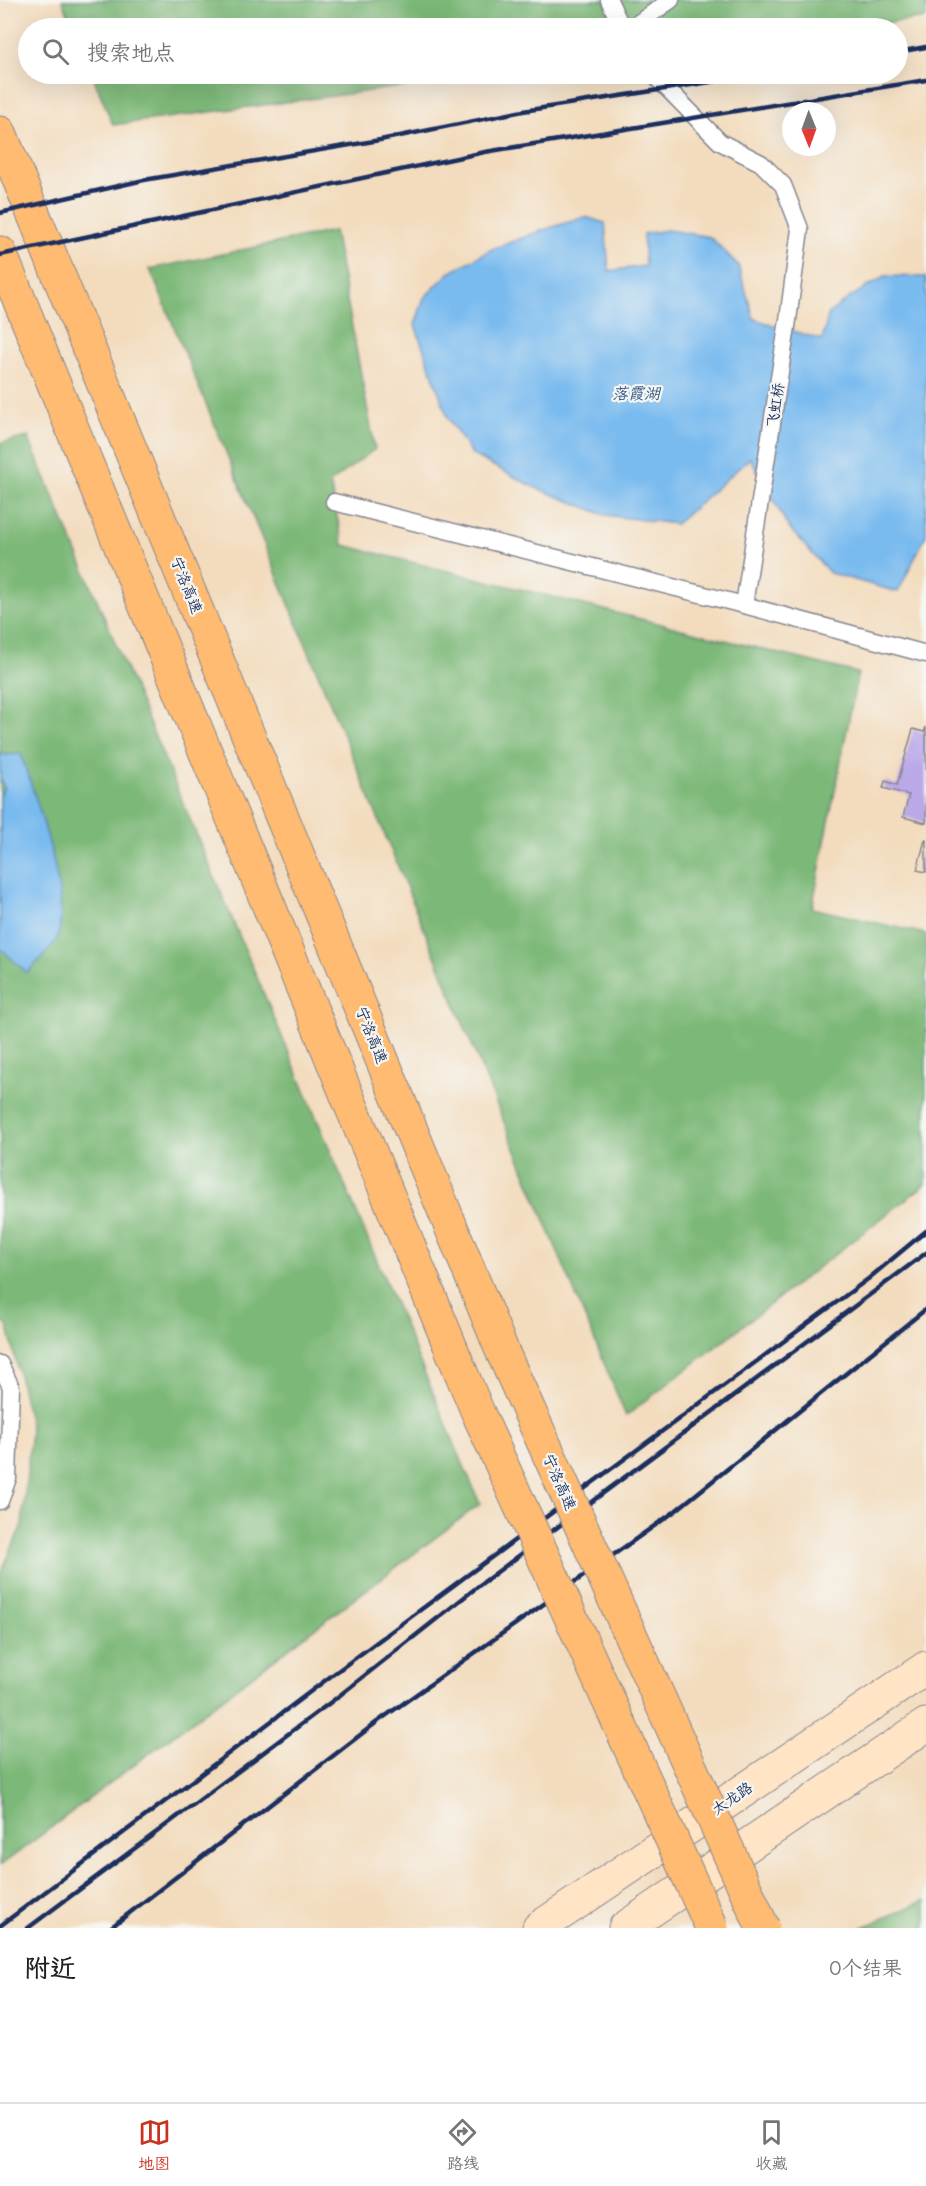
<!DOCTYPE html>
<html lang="zh">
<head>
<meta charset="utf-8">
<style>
	body { margin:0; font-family:Delius,"LXGW WenKai TC",sans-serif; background:#f6f6f6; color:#202124 }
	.compass { position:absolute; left:782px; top:102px; width:54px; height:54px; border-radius:50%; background:#fff; box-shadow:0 6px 24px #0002; rotate:179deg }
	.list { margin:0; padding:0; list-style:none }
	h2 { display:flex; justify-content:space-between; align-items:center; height:78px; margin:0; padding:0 24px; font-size:26px }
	h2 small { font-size:20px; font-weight:400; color:#757577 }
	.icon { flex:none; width:33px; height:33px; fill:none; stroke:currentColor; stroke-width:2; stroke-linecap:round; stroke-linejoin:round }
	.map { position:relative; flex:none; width:926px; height:1928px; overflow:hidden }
	.search { position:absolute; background:#fff; box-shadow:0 6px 24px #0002; left:18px; right:18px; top:18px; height:66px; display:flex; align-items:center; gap:15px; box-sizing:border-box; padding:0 21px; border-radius:33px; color:#757577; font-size:22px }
	.sheet { height:174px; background:#fff }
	nav { display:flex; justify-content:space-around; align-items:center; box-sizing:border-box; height:84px; border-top:2px solid #e0e0e0; background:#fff; font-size:16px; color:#757577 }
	nav a { display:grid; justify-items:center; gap:3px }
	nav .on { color:#c8321e }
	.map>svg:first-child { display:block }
	.forest { fill:#7cb877; stroke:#4c746a; stroke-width:1.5 }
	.water { fill:#7abbef; stroke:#4a75a6; stroke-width:1.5 }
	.building { fill:#baa9e8 }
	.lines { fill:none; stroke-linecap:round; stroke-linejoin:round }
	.lane-casing { stroke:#87868e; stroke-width:19 }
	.secondary-casing { stroke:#87868e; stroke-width:35 }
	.highway-casing { stroke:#87868e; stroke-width:35 }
	.lane { stroke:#fff; stroke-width:16 }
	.secondary { stroke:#ffe4c6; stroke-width:33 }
	.highway { stroke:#febb71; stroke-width:33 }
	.rail { stroke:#1b2f5e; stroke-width:4.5 }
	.highway-bridge-casing { stroke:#87868e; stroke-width:35; stroke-linecap:butt }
	.highway-bridge { stroke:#febb71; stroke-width:33 }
	.labels { text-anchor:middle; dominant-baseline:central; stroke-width:4.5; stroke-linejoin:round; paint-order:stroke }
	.street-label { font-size:15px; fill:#1b2f5e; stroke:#f6f6f2 }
	.water-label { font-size:16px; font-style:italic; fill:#38598a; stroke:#f6f6f2 }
</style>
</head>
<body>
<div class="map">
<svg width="926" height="1928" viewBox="0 0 926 1928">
	<rect width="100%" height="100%" fill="#f6f6f2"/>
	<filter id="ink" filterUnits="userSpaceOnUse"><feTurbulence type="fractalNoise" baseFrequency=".0167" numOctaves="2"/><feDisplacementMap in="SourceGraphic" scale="12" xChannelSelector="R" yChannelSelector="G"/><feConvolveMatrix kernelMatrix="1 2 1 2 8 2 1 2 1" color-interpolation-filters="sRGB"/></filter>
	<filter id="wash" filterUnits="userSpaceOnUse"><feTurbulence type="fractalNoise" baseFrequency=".008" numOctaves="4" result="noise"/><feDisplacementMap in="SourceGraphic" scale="24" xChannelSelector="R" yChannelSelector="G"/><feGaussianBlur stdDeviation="1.35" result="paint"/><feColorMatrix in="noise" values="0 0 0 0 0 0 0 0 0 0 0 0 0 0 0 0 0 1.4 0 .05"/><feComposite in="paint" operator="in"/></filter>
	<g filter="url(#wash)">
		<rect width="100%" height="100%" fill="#f3dcbd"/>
		<g class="forest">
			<path d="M62,0H926V18L846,28H74Z"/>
			<path d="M92,74H498L113,125Z"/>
			<path d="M334,231L375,449L330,483L343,545L858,673L812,908L926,934V1184L626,1416L150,269Z"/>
			<path d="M28,437L480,1504L0,1866V1575L22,1525L31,1429L8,1327L0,1318V443Z"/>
			<path d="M926,1900V1928H861Z"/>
		</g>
		<g class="water">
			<path d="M585,217L605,223L609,271L645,266L643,234L667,230L710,237L738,265L754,319L822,340L829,313L852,296L885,276L926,277V535L898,592L830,573L789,528L750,458L676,524L605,515L536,488L472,455L448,418L415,325L424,298L449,273L490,250L543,230Z"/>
			<path d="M21,754C34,794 73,898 57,938C53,948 35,964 27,973L0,948V797L4,787L0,777V755Z"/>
		</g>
		<g id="blocks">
			<g class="building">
				<path d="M926,727V823L903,817L909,795L883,788L885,781L897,785L913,729L924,732Z"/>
				<path d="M925,840H926V872L917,870Z"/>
			</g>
		</g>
	</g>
	<g filter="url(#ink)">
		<use href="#blocks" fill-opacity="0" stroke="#87868e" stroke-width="1.5"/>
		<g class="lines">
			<g class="lane-casing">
				<g id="lane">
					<path d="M609,0L622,28"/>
					<path d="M631,28L671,0"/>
					<path d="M653,74L720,142L761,163L783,185L800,229L788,320L744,605"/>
					<path d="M334,502L744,605L926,654"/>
					<path d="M0,1364L11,1387L8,1478L0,1501"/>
				</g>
			</g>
			<g class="secondary-casing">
				<g id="secondary">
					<path d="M539,1928L926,1668"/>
					<path d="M625,1928L926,1725"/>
				</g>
			</g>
			<g class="highway-casing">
				<g id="highway">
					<path d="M0,133L503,1353"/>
					<path d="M0,253L460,1370"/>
				</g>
			</g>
			<use href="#lane" class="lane"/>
			<use href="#secondary" class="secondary"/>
			<use href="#highway" class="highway"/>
			<g class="rail">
				<path d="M898,52L926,47"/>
				<path d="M0,213L144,180L380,140L523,111L762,74"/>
				<path d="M0,255L485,152L926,80"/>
				<path d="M0,1926L335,1673L868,1279L926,1231"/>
				<path d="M28,1928L335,1699L481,1584L926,1253"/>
				<path d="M110,1928L377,1722L674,1512L926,1309"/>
			</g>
			<g class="highway-bridge-casing">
				<g id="highway-bridge">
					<path d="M503,1353L763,1928"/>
					<path d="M460,1370L479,1415L712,1928"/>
				</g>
			</g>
			<use href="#highway-bridge" class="highway-bridge"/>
		</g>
	</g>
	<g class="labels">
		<g class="street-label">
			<text transform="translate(775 405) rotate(-81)">飞虹桥</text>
			<text transform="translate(187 585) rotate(68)">宁洛高速</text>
			<text transform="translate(372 1035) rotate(68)">宁洛高速</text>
			<text transform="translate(560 1482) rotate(66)">宁洛高速</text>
			<text transform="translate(732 1798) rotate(-34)">太龙路</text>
		</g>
		<g class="water-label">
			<text x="636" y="393">落霞湖</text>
		</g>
	</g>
</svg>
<svg class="compass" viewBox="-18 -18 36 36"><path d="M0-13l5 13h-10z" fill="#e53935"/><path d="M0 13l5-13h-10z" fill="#757577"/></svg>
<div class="search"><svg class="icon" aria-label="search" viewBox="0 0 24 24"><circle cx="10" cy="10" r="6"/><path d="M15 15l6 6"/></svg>搜索地点</div>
</div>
<section class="sheet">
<h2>附近<small>0个结果</small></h2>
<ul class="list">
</ul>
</section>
<nav>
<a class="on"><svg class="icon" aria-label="map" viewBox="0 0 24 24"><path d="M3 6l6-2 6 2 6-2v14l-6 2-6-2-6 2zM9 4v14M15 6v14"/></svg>地图</a>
<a><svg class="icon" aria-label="directions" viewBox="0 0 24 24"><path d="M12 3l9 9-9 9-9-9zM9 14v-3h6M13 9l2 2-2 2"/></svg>路线</a>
<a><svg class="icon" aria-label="saved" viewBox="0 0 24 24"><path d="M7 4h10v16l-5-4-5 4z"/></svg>收藏</a>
</nav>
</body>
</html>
